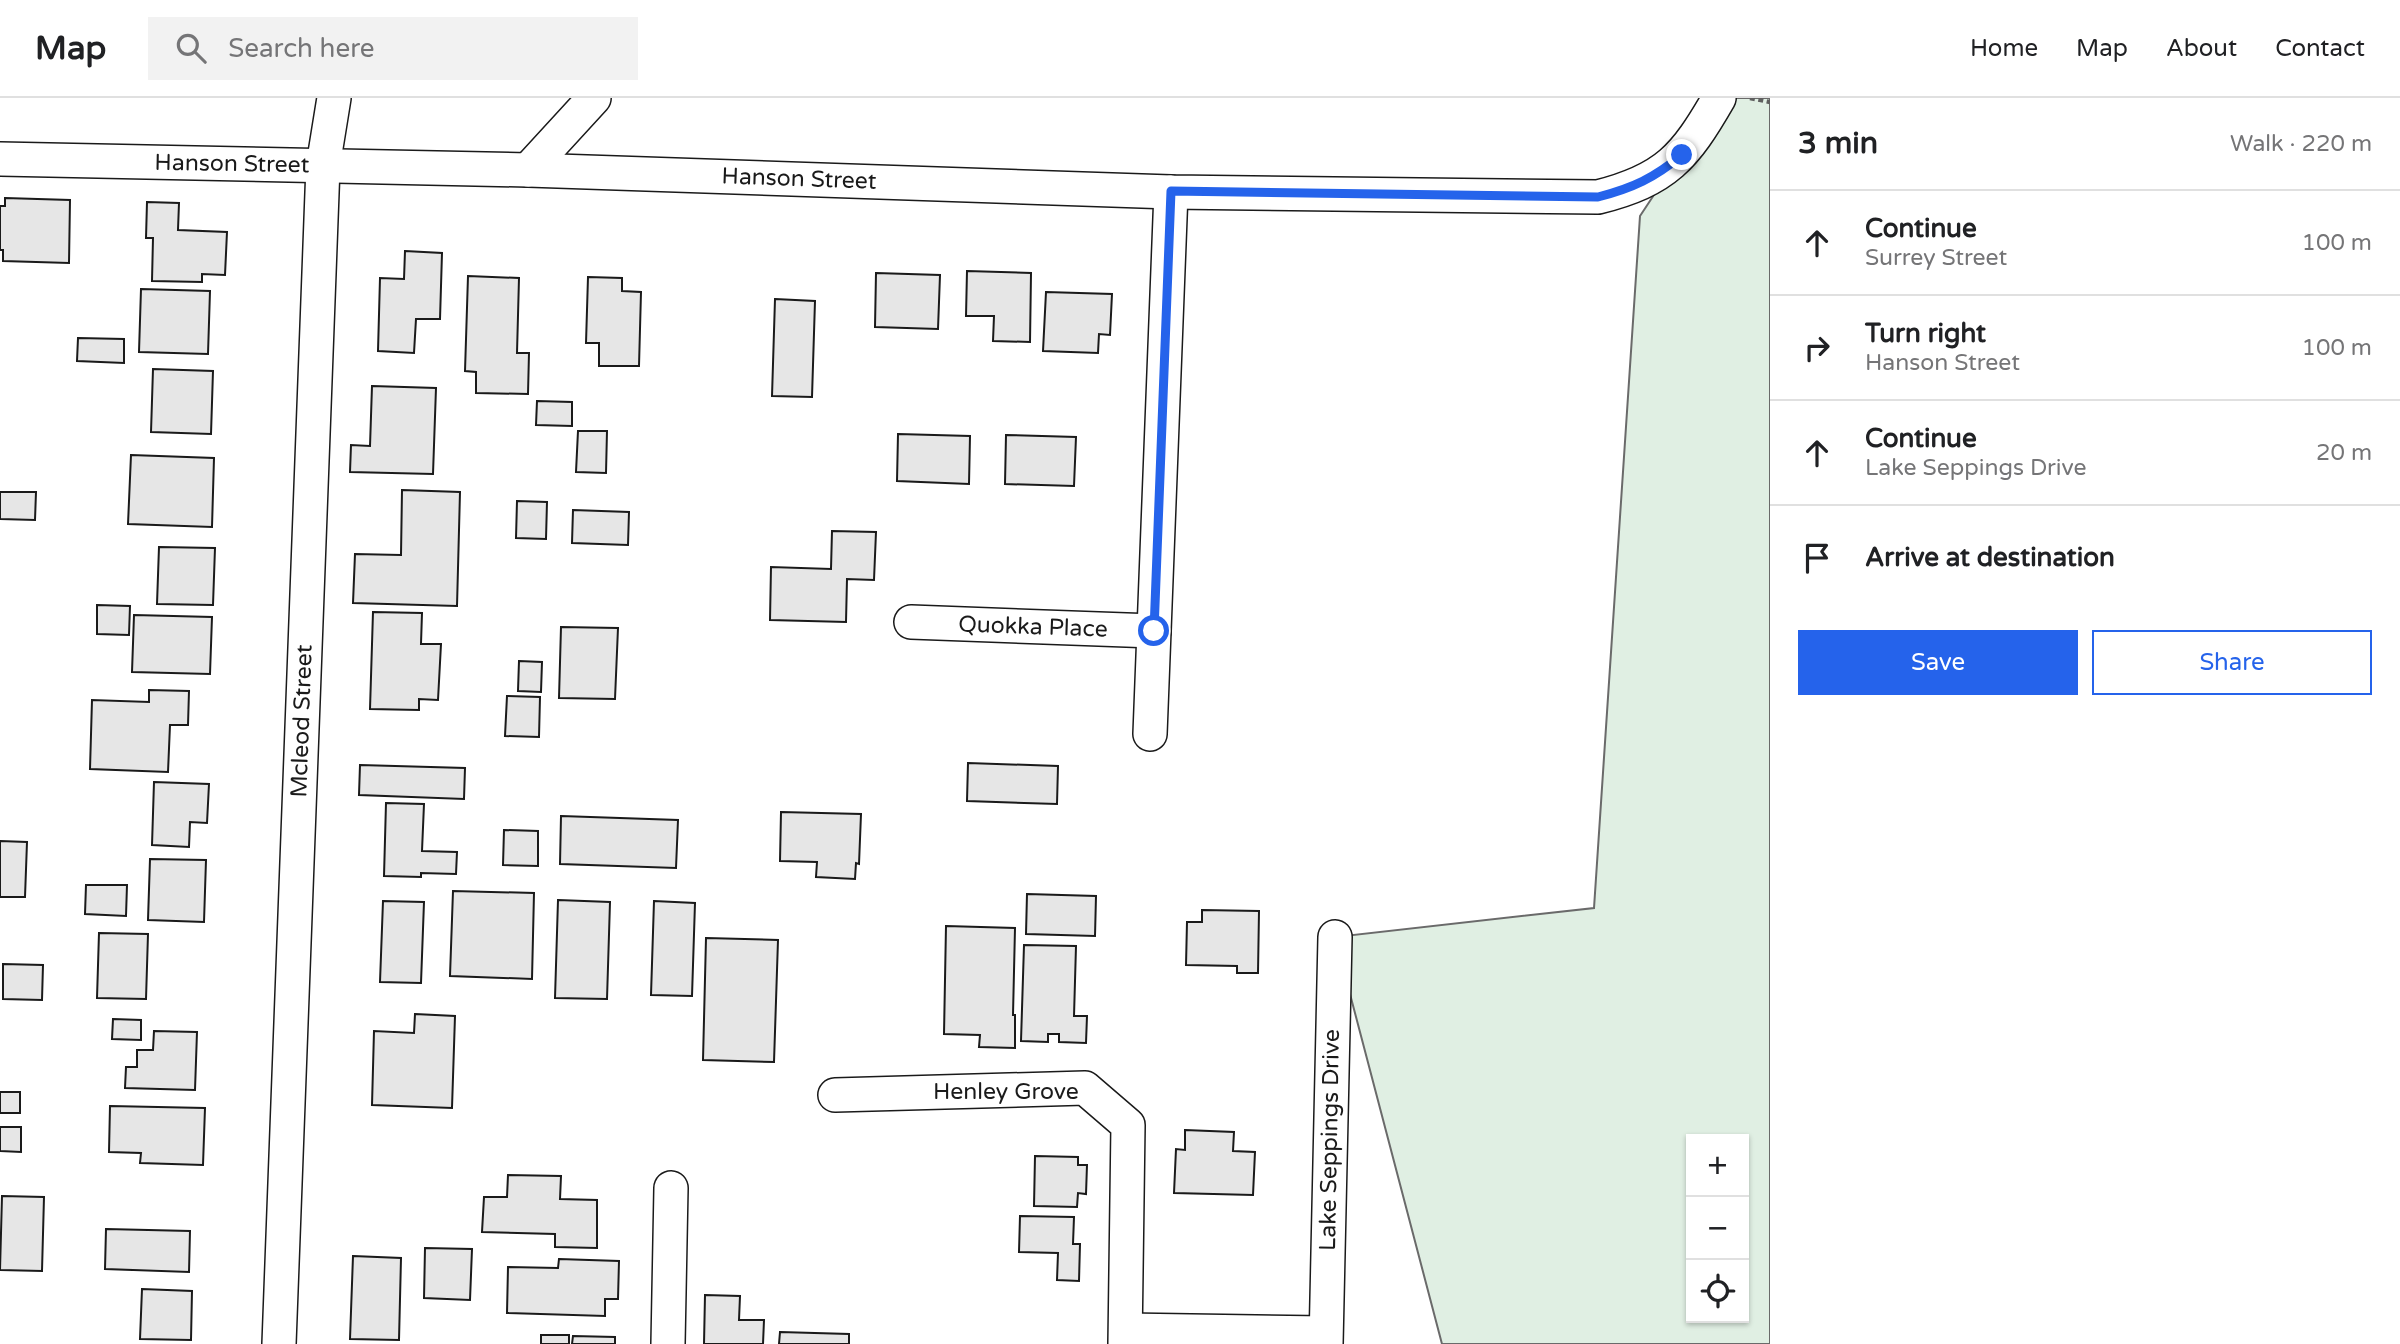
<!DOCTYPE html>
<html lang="en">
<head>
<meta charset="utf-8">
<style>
	body { margin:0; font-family:"Varela Round",sans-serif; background:#f2f2f2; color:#202124 }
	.controls { position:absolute; right:21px; bottom:21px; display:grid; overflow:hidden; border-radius:0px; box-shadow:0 2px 5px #0004 }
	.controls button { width:63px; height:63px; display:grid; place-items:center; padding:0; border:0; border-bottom:2px solid #e0e0e0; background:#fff; color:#202124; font:35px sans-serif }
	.stop { position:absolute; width:21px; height:21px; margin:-16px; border:5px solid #2563eb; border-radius:50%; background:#fff }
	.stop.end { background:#2563eb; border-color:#fff; box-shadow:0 2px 7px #0008 }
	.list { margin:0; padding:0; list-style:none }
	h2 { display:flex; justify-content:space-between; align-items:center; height:91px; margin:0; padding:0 28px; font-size:30px }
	h2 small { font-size:23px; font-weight:400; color:#757577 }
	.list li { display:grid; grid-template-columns:46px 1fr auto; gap:21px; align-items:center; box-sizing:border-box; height:105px; padding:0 28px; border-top:2px solid #e0e0e0 }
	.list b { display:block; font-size:26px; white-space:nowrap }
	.list p { margin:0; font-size:23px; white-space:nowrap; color:#757577 }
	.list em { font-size:23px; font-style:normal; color:#757577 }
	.actions { display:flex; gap:14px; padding:21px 28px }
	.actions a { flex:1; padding:16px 0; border:2px solid #2563eb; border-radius:0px; text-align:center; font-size:24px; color:#2563eb }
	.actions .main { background:#2563eb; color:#fff }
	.icon { flex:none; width:38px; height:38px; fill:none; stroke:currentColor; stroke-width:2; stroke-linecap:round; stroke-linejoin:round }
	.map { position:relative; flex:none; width:1770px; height:1246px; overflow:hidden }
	header { display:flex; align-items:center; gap:42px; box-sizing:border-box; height:98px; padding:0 35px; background:#fff; border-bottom:2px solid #e0e0e0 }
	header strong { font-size:33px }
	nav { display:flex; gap:38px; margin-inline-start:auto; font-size:24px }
	.search { width:490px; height:63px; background:#f2f2f2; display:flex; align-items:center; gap:18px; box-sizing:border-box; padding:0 24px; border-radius:0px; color:#757577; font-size:26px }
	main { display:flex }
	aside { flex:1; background:#fff }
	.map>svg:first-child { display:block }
	.green { fill:#e0efe3; stroke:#6a6a6a; stroke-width:2; fill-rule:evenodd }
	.building { fill:#e6e6e6; stroke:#1a1a1a; stroke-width:2 }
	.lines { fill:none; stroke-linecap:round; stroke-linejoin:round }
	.minor-casing { stroke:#1a1a1a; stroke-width:36 }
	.path { stroke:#5f5f5f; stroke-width:4.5; stroke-dasharray:5 3.5; stroke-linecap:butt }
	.minor { stroke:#fff; stroke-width:33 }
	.route { stroke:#2563eb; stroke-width:9 }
	.labels { text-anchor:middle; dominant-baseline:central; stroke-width:5; stroke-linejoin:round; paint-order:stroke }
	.street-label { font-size:23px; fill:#1a1a1a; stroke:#fff }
</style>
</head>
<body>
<header>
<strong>Map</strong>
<div class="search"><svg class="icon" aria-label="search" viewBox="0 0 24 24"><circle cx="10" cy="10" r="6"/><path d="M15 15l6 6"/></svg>Search here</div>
<nav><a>Home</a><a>Map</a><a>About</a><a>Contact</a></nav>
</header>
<main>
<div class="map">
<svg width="1770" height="1246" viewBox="0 0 1770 1246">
	<rect width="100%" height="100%" fill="#fff"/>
	<path class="green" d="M1718,0H1770V1246H1442L1335,839L1594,810L1640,118ZM1691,1041H1744V1220H1691Z"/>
	<g class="building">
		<path d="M5,100L70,102L69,165L3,163V152H0V108H5Z"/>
		<path d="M147,104L179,105L178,132L227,134L225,177L202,176V184L152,183L153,140H146Z"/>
		<path d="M405,153L442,155L440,221H416L414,255L378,253L380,180L404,181Z"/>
		<path d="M967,173L1031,175L1030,244L993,243L994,218H966Z"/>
		<path d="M876,175L940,177L938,231L875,229Z"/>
		<path d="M468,178L519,180L517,255H529L528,296L476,295V274L465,273Z"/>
		<path d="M588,179L622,180V193L641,194L639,268H599V245H586Z"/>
		<path d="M141,191L210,193L208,256L139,254Z"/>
		<path d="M1046,194L1112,196L1110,237L1099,236L1098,255L1043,253Z"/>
		<path d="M775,201L815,203L812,299L772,298Z"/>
		<path d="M78,240L124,241V265L77,263Z"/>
		<path d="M153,271L213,273L211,336L151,334Z"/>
		<path d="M372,288L436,290L433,376L350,374L351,347L370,348Z"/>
		<path d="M537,303L572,304V328L536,327Z"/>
		<path d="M578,333H607L606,375L576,374Z"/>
		<path d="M898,336L970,338L969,386L897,383Z"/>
		<path d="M1006,337L1076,339L1074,388L1005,386Z"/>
		<path d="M131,357L214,360L212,429L128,426Z"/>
		<path d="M402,392L460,394L457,508L353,505L355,456L401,457Z"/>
		<path d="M0,394H36L35,422L0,421Z"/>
		<path d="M517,403L547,404L546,441L516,440Z"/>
		<path d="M573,412L629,414L628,447L572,445Z"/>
		<path d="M832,433L876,434L874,482L847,481L846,524L770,522L771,469L831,471Z"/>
		<path d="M159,449L215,450L213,507L157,506Z"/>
		<path d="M97,507L130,508L129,537L97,536Z"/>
		<path d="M373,514L422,515L421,546H441L438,602L419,601V612L370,611Z"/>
		<path d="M134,517L212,519L210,576L132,574Z"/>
		<path d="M561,529L618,530L615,601L559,600Z"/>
		<path d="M519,563L542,564L541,594L518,593Z"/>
		<path d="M149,592L189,593L188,627H170L168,674L90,671L92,602L149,604Z"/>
		<path d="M507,598L540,599L539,639L505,638Z"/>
		<path d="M968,665L1058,668L1057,706L967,703Z"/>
		<path d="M360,667L465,670L464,701L359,697Z"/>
		<path d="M154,684L209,686L207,725L190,724L189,749L152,747Z"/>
		<path d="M386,705L424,706L422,753L457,754L456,776L421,775V779L384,778Z"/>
		<path d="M781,714L861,716L859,766L856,765L855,781L816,779L817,764L780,763Z"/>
		<path d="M561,718L678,722L676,770L560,766Z"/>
		<path d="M504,732L538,733V768L503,767Z"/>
		<path d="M0,743L27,744L25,799H0Z"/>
		<path d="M150,761L206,762L204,824L148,822Z"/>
		<path d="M86,787H127L126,818L85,816Z"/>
		<path d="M453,793L534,795L532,881L450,878Z"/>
		<path d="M1027,796L1096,798L1095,838L1026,836Z"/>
		<path d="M558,802L610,804L607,901L555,900Z"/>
		<path d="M383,803L424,804L421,885L380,884Z"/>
		<path d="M654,803L695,805L692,898L651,897Z"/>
		<path d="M1202,812L1259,813L1258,875H1237V868L1186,867L1187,824H1202Z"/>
		<path d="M946,828L1015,830L1013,917H1015V950L979,949L980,937L944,936Z"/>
		<path d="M99,835L148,836L146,901L97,900Z"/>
		<path d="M706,840L778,842L774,964L703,962Z"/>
		<path d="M1024,847L1076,848L1074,918H1087L1086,945L1059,944V936H1048V944L1021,943Z"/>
		<path d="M3,866L43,867L42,902L3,901Z"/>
		<path d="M415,916L455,918L452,1010L372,1007L374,933L414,935Z"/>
		<path d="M113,921L141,922V942L112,941Z"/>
		<path d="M154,933L197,934L195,992L125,990L126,969H137V952H153Z"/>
		<rect x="0" y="994" width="20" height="21"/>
		<path d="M110,1008L205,1010L203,1067L140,1065L141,1055L109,1054Z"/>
		<path d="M0,1029H21V1054L0,1053Z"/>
		<path d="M1185,1032L1234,1034L1233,1053L1255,1054L1253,1097L1174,1095L1176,1051L1185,1052Z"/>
		<path d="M1035,1058L1078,1059V1067H1087L1086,1096L1078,1095L1077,1109L1034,1108Z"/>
		<path d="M508,1077L561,1078L560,1101L597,1102V1150L555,1149V1136L482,1134L484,1099H507Z"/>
		<path d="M2,1098L44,1099L42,1173L0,1172Z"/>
		<path d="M1020,1118L1074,1119L1073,1146H1080L1079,1183L1057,1182L1058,1155L1019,1154Z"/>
		<path d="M106,1131L190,1133L189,1174L105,1171Z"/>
		<path d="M425,1150L472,1151L470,1202L424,1200Z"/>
		<path d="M353,1158L401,1160L399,1242L350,1241Z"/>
		<path d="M559,1161L619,1163L618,1201H605V1218L507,1215L508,1169L558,1170Z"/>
		<path d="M142,1191L192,1193L191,1242L140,1241Z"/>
		<path d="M705,1197L740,1198L739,1222H764L763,1246H704Z"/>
		<path d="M780,1234L849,1236V1246H779Z"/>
		<rect x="541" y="1237" width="28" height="9"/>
		<path d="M573,1238L615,1239V1246H572Z"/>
	</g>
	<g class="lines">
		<g class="minor-casing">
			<g id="minor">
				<path d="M0,61L528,72L1171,94L1598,99C1666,82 1685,59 1719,0"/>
				<path d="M528,72L594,0"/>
				<path d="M911,524L1154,533"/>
				<path d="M1150,636L1171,94"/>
				<path d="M835,997L1085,990L1128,1027L1125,1246"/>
				<path d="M1126,1232L1325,1235"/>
				<path d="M279,1246L323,68L334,0"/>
				<path d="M668,1246L671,1090"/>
				<path d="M1326,1246L1335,839"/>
			</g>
		</g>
		<path class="path" d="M1750,0L1770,4"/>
		<use href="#minor" class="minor"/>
	</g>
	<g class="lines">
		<path class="route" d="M1154,533L1171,93L1598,99C1633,90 1654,80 1682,57"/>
	</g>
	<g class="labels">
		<g class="street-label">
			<text transform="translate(232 66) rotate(1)">Hanson Street</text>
			<text transform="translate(799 81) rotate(2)">Hanson Street</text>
			<text transform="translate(1033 529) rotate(2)">Quokka Place</text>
			<text transform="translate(302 623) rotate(-88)">Mcleod Street</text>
			<text x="1006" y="994">Henley Grove</text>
			<text transform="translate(1330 1042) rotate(-89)">Lake Seppings Drive</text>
		</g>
	</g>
</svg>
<div class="controls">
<button>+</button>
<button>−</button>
<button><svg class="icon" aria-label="locate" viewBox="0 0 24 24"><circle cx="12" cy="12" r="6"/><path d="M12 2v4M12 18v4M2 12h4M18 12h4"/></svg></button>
</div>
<div class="stop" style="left:1154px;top:533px"></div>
<div class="stop end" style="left:1682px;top:57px"></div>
</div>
<aside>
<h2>3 min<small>Walk · 220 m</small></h2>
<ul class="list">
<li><svg class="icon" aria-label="ahead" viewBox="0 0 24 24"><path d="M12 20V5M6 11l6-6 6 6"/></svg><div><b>Continue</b><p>Surrey Street</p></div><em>100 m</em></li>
<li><svg class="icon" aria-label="right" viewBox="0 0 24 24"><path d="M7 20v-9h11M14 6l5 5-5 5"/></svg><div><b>Turn right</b><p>Hanson Street</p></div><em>100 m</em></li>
<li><svg class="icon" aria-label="ahead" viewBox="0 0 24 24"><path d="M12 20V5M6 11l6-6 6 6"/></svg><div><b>Continue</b><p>Lake Seppings Drive</p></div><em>20 m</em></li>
<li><svg class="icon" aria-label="arrive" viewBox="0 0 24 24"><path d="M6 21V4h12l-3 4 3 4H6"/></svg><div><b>Arrive at destination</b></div></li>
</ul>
<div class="actions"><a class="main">Save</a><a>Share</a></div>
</aside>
</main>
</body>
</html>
